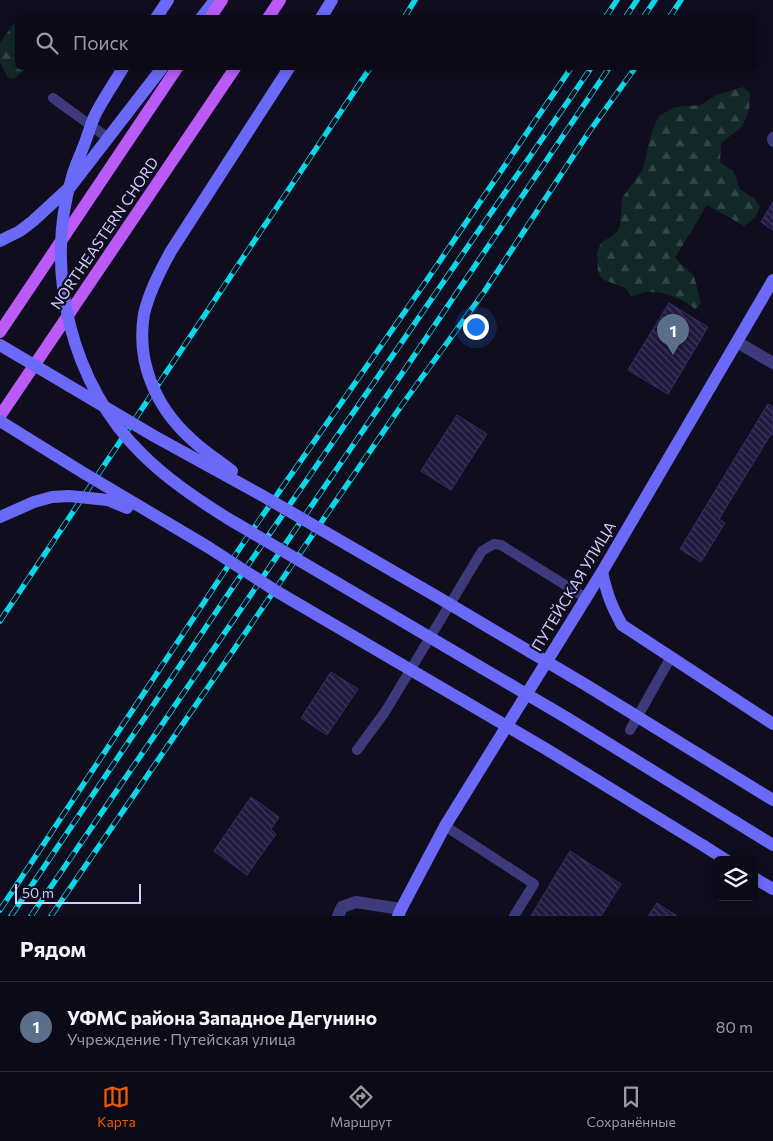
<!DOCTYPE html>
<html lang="ru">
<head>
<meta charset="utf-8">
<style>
	body { margin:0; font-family:Commissioner,sans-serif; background:#15131f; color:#f1f3f6 }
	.controls { position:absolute; right:15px; bottom:15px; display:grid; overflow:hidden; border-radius:8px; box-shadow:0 2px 8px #0003 }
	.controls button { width:45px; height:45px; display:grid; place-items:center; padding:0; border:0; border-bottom:1px solid #2c2b35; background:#0c0a16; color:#f1f3f6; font:25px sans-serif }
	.scale { position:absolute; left:15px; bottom:12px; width:126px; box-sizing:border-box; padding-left:5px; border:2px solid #d2cdfd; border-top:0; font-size:14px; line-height:18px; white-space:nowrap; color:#d2cdfd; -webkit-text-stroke:4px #100d1e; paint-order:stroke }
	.you { position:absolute; left:475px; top:326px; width:18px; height:18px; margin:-12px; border:4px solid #fff; border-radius:50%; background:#1a73e8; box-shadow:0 0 0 8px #1a73e833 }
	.badge { display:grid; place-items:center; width:32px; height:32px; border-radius:50%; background:#ea580c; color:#fff; font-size:16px; font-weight:700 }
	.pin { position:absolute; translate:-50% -41px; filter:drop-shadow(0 1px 2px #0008) }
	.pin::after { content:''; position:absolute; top:26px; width:18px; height:15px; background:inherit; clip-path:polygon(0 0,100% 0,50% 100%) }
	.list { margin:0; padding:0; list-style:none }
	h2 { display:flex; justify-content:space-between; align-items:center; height:65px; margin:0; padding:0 20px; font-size:21px }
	h2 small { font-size:16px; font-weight:400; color:#9a9aa1 }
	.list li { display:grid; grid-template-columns:32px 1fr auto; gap:15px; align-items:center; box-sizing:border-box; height:90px; padding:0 20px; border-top:1px solid #2c2b35 }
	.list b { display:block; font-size:19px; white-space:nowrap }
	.list p { margin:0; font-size:16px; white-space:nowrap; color:#9a9aa1 }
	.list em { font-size:16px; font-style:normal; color:#9a9aa1 }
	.icon { flex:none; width:28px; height:28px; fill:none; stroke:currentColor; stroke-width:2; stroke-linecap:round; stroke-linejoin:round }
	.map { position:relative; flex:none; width:773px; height:916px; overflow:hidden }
	.search { position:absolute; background:#0c0a16; box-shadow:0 2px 8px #0003; left:15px; right:15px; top:15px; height:55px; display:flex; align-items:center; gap:12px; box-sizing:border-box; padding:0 18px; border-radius:8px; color:#9a9aa1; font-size:19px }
	.sheet { height:155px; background:#0c0a16 }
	nav { display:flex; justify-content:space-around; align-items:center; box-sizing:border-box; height:70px; border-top:1px solid #2c2b35; background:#0c0a16; font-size:14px; color:#9a9aa1 }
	nav a { display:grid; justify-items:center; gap:2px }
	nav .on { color:#ea580c }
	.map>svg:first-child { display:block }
	.forest { fill:url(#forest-firs) }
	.building { fill:url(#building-back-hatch); stroke:#392d69 }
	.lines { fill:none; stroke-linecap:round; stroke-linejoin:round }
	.lane { stroke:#3c3a7b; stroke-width:10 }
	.street { stroke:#3c3a7b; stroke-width:12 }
	.secondary { stroke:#6b69f8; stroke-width:12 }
	.primary { stroke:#ba5af7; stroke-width:12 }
	.rail-casing { stroke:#0bd6ea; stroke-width:5.5 }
	.rail { stroke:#100d1e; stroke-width:4; stroke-dasharray:11; stroke-linecap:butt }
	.secondary-bridge { stroke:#6b69f8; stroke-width:12 }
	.labels { text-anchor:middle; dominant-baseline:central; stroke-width:4.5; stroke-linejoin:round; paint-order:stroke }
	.street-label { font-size:15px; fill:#d2cdfd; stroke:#100d1e }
</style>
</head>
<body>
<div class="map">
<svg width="773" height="916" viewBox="0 0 773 916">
	<defs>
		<pattern id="forest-firs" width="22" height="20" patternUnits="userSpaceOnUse" patternTransform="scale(1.25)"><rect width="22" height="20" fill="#112827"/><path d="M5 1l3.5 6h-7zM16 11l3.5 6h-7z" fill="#334647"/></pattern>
		<pattern id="building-back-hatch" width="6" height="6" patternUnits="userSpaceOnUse" patternTransform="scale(1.25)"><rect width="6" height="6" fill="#211a3e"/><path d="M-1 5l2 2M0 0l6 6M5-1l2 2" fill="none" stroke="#403a5b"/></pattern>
	</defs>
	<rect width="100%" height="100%" fill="#100d1e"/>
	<g class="forest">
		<path d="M17,19L18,68H26L14,79L8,78L0,62V43Z"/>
		<path d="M743,87L750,93L749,110L742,127L721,143L720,162L734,172L740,189L755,199L760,206L756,217L744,226L707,205L675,258L694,276L701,303L695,309C684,299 665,292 651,292C645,291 637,295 631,297L627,289L602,279L598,271L597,252L601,243L616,233L620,226L622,198L643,169L651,134L659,116L675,107L701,105L716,95Z"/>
	</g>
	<g class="building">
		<path d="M773,202V230L761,222Z"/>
		<path d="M669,303L708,327L668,394L628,370Z"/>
		<path d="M768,404L773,407V435L771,434L719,519L725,523L701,562L680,549Z"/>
		<path d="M457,415L487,434L451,490L421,471Z"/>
		<path d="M331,672L358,689L327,735L301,718Z"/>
		<path d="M251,797L279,817L271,829L276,834L247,875L214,851Z"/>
		<path d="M570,851L621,884L601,916H531Z"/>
		<path d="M657,903L677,916H648Z"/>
	</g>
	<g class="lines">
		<g class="lane">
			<path d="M53,98L108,138"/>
			<path d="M773,137L772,139L773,142"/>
			<path d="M630,730L671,657"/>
			<path d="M357,750L385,712L482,551L494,544L501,545L586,598"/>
			<path d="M445,826L534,884L514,916"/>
		</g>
		<g class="street">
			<path d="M737,342L773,363"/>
			<path d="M338,916L342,907L356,902L401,909"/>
		</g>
		<g class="secondary">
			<path d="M156,18L168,0"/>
			<path d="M201,18L215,0"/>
			<path d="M321,18L332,0"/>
			<path d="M0,241L20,231L33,221L71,186L162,68"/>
			<path d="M602,572C607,594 611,605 622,625L773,724"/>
			<path d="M704,846L726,860"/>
			<path d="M754,878L773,889"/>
			<path d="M398,916L401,909L445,826L602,572L773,280"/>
		</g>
		<g class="primary">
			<path d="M210,18L222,0"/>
			<path d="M268,18L280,0"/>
			<path d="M0,332L177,68"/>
			<path d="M0,416L235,68"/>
		</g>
		<g class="rail-casing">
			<g id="rail">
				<path d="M404,18L415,0"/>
				<path d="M605,18L617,0"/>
				<path d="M625,18L637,0"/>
				<path d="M643,18L655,0"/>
				<path d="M669,18L681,0"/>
				<path d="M0,621L370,68"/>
				<path d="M0,910L242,545L429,277L571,68"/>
				<path d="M11,916L235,584L591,68"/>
				<path d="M31,916L401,375L609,68"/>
				<path d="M51,916L399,409L484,292L589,132L635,68"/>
			</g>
		</g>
		<use href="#rail" class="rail"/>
		<g class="secondary-bridge">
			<path d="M123,68C114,83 104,98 96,113C91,123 88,135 84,145C80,156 75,166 72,177C43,270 72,386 142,454C167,479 197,499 227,518L567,718L773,845"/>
			<path d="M0,345L154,436L263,496L441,599L586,685L773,800"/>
			<path d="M0,421L82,472L208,547L276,591L546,749L704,846"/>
			<path d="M232,471C218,460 202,450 190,438C155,406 136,361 144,314C149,292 160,271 171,251L289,68"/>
			<path d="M0,517L34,502L52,497L69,496L108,500L127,508"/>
		</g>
	</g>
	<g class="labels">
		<g class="street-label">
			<text transform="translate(104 233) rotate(-56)">NORTHEASTERN CHORD</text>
			<text transform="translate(573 586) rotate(-59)">ПУТЕЙСКАЯ УЛИЦА</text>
		</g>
	</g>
</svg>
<div class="controls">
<button><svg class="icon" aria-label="layers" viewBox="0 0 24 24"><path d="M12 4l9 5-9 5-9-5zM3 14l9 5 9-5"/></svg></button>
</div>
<div class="scale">50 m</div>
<div class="you"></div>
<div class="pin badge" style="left:673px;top:355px;background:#5c6f8a">1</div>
<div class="search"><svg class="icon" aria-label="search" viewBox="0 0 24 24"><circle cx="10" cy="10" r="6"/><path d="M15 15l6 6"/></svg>Поиск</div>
</div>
<section class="sheet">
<h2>Рядом<small></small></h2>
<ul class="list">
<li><span class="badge" style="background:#5c6f8a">1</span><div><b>УФМС района Западное Дегунино</b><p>Учреждение · Путейская улица</p></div><em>80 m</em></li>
</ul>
</section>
<nav>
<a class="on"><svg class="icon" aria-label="map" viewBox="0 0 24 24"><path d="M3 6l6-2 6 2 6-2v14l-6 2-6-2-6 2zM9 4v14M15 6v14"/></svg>Карта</a>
<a><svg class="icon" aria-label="directions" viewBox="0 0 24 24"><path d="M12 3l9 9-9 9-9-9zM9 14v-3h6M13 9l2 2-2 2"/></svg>Маршрут</a>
<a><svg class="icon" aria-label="saved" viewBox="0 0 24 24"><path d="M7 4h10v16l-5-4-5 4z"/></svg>Сохранённые</a>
</nav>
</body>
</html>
